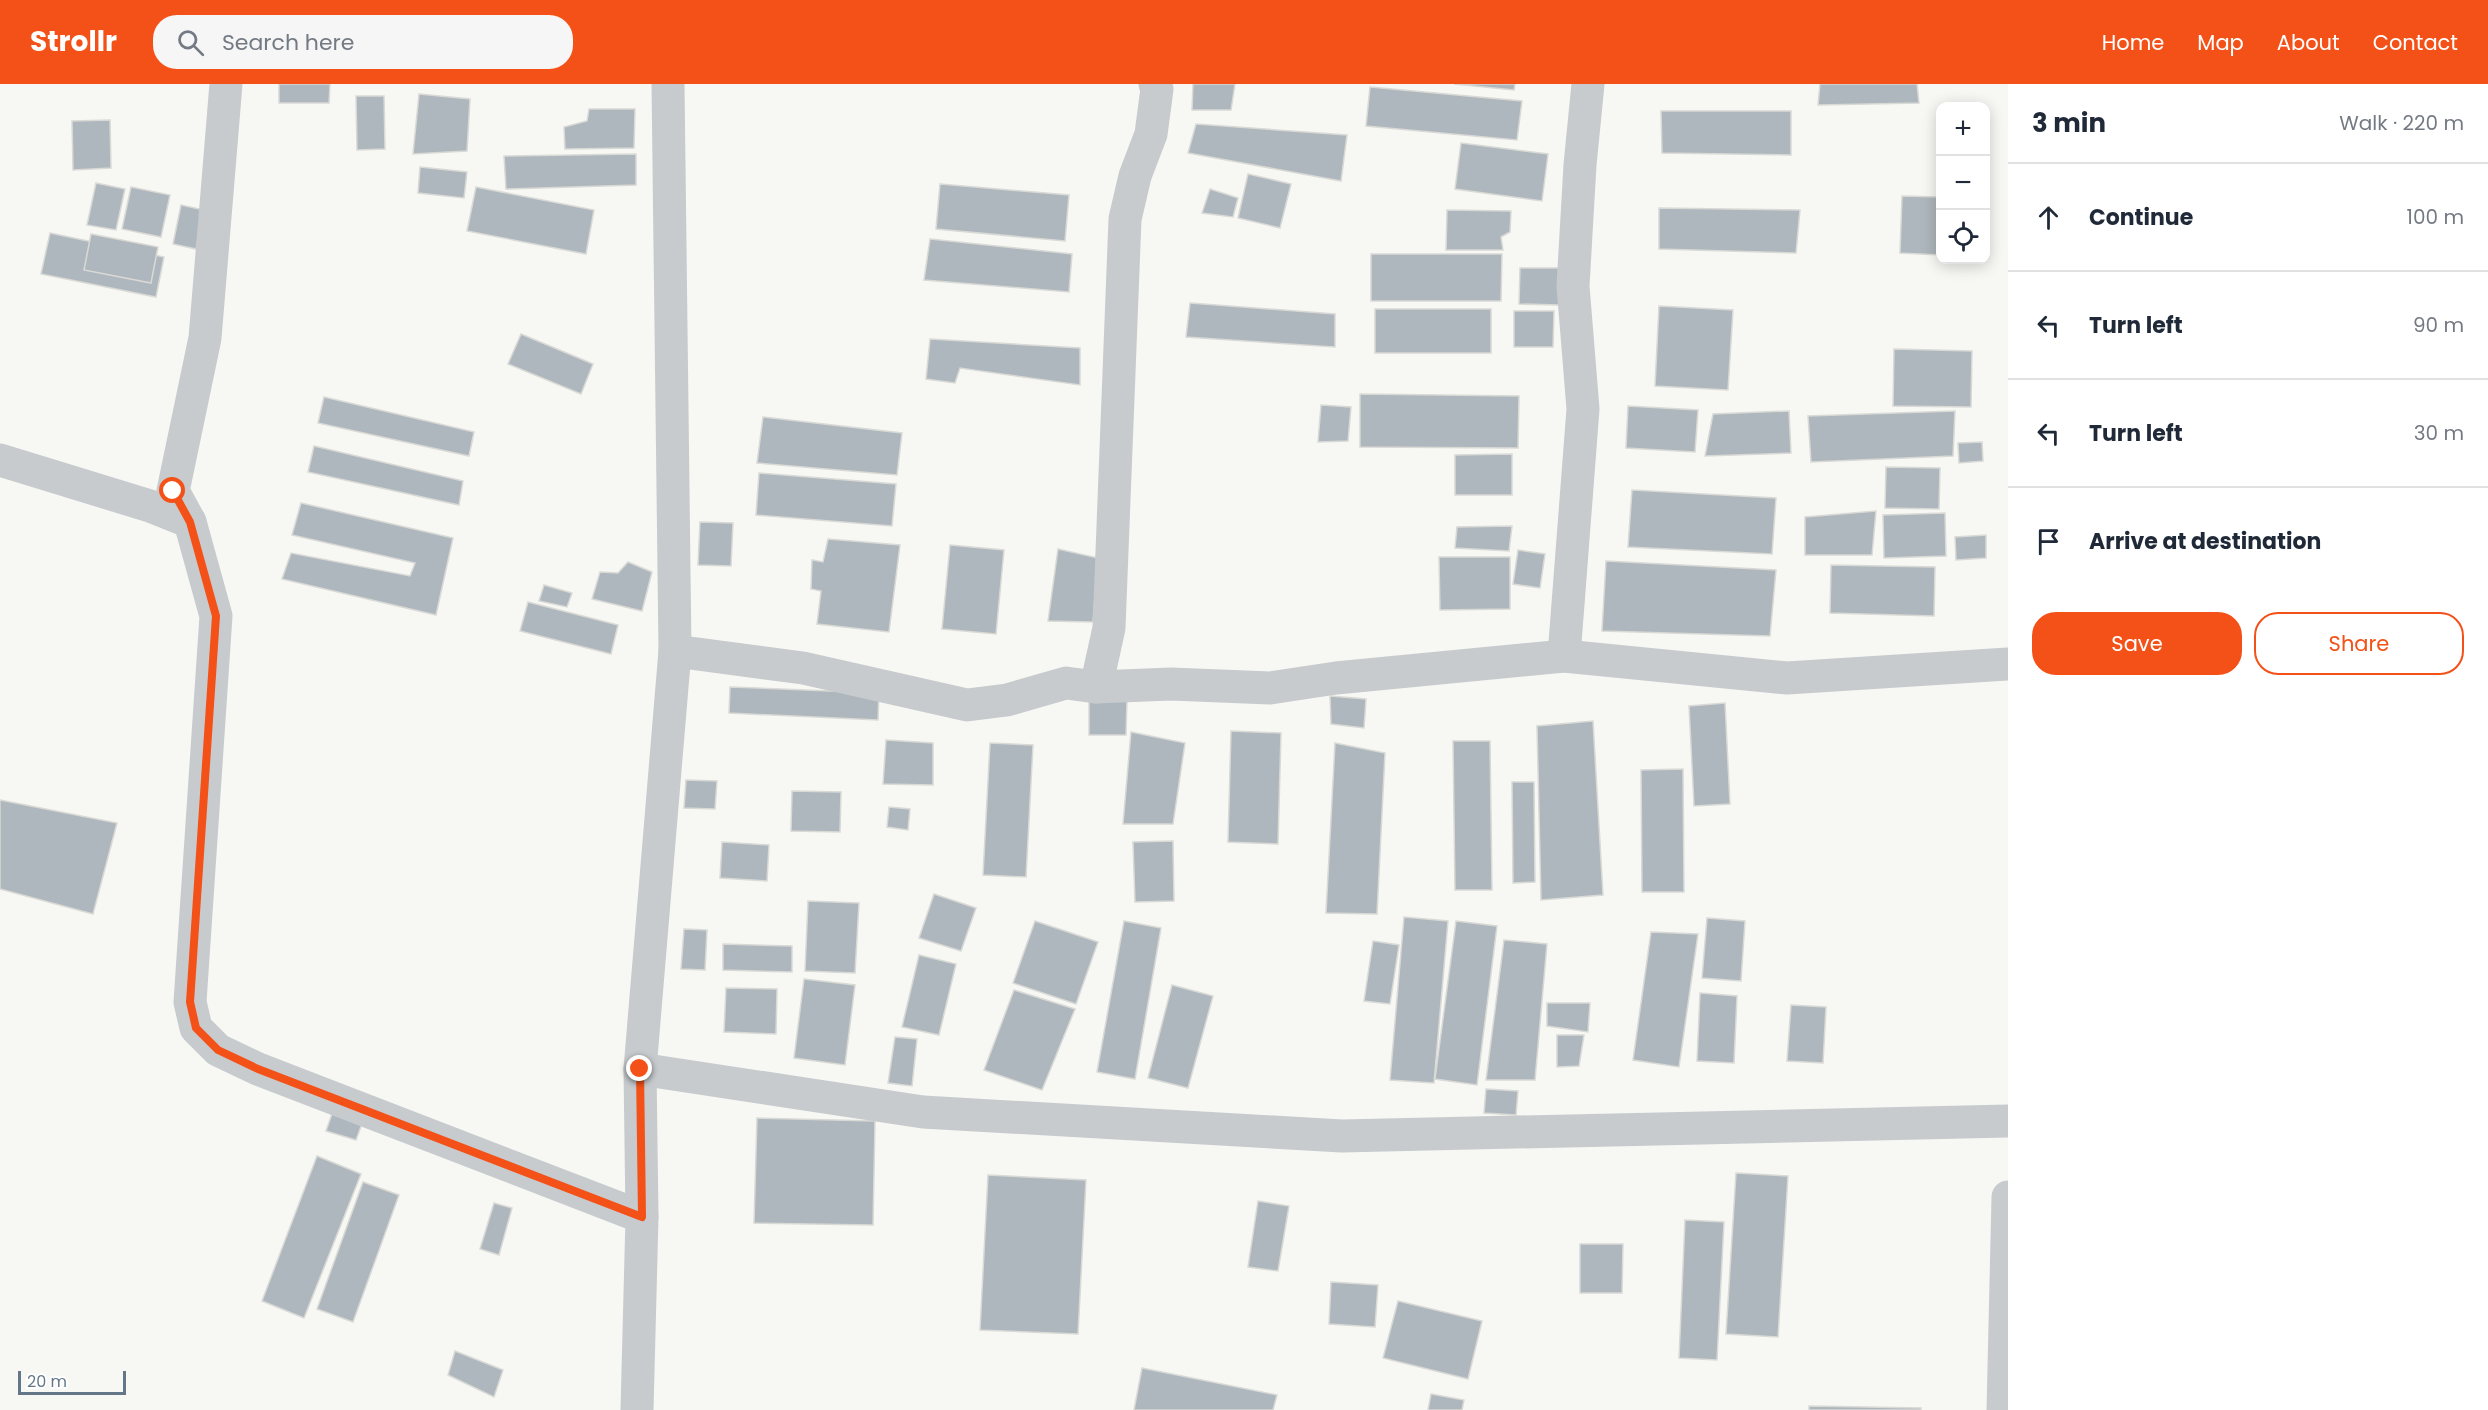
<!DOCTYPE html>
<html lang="en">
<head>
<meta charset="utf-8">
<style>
	body { margin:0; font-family:Poppins,sans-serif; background:#f6f6f7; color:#1f2937 }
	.controls { position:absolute; right:18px; top:18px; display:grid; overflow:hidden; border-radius:12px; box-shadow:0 3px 15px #0003 }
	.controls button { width:54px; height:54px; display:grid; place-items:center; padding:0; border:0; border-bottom:2px solid #e0e1e3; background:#fff; color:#1f2937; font:30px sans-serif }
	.scale { position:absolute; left:18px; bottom:15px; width:108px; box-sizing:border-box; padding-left:6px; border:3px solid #637788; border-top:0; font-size:16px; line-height:21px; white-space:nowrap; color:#637788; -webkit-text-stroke:4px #fff; paint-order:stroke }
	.stop { position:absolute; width:18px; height:18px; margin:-14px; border:4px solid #f45118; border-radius:50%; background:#fff }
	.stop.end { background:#f45118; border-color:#fff; box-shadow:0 2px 6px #0008 }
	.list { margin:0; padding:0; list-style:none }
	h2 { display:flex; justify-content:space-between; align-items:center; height:78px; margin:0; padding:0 24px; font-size:26px }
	h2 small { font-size:20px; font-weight:400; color:#747a83 }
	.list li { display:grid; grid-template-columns:39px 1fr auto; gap:18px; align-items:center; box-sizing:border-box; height:108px; padding:0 24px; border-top:2px solid #e0e1e3 }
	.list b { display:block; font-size:22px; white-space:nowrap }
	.list em { font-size:20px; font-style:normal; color:#747a83 }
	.actions { display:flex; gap:12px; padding:18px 24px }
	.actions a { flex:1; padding:14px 0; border:2px solid #f45118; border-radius:24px; text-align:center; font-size:21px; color:#f45118 }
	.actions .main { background:#f45118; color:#fff }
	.icon { flex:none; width:33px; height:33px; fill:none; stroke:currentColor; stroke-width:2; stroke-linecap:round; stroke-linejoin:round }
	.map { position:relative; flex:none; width:2008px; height:1326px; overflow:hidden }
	header { display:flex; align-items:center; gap:36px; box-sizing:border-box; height:84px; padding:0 30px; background:#f45118; color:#fff }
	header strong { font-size:28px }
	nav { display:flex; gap:33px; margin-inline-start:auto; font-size:21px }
	.search { width:420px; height:54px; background:#f6f6f7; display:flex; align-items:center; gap:15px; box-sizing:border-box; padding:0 21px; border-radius:24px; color:#747a83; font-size:22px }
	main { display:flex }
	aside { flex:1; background:#fff }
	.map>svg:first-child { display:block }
	.building { fill:#aeb7bd; stroke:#d9d9d6; stroke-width:1.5 }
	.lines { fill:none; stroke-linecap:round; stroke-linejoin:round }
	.minor { stroke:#c7cbce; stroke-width:33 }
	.route { stroke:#f45118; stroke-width:8 }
</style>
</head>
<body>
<header>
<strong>Strollr</strong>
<div class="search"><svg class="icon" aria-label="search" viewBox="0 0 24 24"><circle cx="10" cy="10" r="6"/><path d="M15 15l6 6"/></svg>Search here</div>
<nav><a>Home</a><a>Map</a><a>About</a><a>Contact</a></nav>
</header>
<main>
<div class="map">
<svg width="2008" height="1326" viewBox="0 0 2008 1326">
	<rect width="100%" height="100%" fill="#f7f8f4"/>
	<g class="building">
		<path d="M279,0H330L329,19H279Z"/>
		<path d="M1193,0H1235L1231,26H1192Z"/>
		<path d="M1454,0H1515L1514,6Z"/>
		<path d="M1820,0H1917L1919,19L1818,21Z"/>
		<path d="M1370,3L1522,17L1517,56L1366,42Z"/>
		<path d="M419,10L470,15L467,67L413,70Z"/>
		<path d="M356,12H384L385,65L357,66Z"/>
		<path d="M589,25H635L634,64L565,65L564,43L587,37Z"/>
		<path d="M1661,27H1791V71L1662,69Z"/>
		<path d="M110,36L111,84L73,86L72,37Z"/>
		<path d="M1196,40L1347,51L1341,97L1188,69Z"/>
		<path d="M1461,59L1548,70L1542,117L1455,105Z"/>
		<path d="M636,70V101L506,105L504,72Z"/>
		<path d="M420,83L467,88L464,114L418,109Z"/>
		<path d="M1248,90L1291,100L1280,144L1238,134Z"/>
		<path d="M96,99L125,105L116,146L87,141Z"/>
		<path d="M940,100L1069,111L1065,157L936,145Z"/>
		<path d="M131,103L170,111L161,153L122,145Z"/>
		<path d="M476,103L594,126L586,170L467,147Z"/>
		<path d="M1210,105L1238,114L1233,133L1202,129Z"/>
		<path d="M1902,112L1940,113V171L1900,169Z"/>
		<path d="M181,121L204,126L196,165L173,160Z"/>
		<path d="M1659,124L1800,126L1796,169L1659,165Z"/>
		<path d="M1447,126L1511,127L1510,148L1501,153L1503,166H1446Z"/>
		<path d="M50,149L164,173L156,213L41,190Z"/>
		<path d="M91,150L158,163L151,199L84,186Z"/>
		<path d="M930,155L1072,170L1069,208L924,196Z"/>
		<path d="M1371,170H1502L1501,217H1371Z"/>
		<path d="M1520,184H1559V221L1519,220Z"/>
		<path d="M1190,219L1335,230V263L1186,253Z"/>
		<path d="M1659,222L1733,226L1728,306L1655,302Z"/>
		<rect x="1375" y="225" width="116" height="44"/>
		<path d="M1514,227H1554L1553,263H1514Z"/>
		<path d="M521,250L593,280L581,310L508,280Z"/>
		<path d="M930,255L1080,264V301L960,284L955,299L926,295Z"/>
		<path d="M1894,265L1972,267L1971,323L1893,322Z"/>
		<path d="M1360,310L1519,312L1518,364L1360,363Z"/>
		<path d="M324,313L474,348L469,372L318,339Z"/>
		<path d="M1321,321L1351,323L1348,357L1318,358Z"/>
		<path d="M1628,322L1698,326L1695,368L1626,364Z"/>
		<path d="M1789,327L1791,369L1705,372L1713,330Z"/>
		<path d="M1955,327L1953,372L1811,378L1808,332Z"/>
		<path d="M763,333L902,349L897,391L757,379Z"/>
		<path d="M1982,358L1983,377L1959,379L1958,359Z"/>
		<path d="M314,362L463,397L459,421L308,388Z"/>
		<path d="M1512,370V411H1455V371Z"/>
		<path d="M1886,383L1940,384L1939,425L1885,424Z"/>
		<path d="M759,389L896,400L892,442L756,431Z"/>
		<path d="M1632,406L1776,414L1772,470L1628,463Z"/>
		<path d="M301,419L453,454L436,531L282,495L291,469L410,492L415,479L292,451Z"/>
		<path d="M1876,427L1872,471H1805V433Z"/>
		<path d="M1945,429L1946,472L1884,474L1883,431Z"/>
		<path d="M700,438L733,439L731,482L698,481Z"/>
		<path d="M1512,442L1509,467L1455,464L1457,443Z"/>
		<path d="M1986,451V474L1956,476L1955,453Z"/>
		<path d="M828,455L900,461L889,548L817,540L821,507L811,505L812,476L823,478Z"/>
		<path d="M950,461L1004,466L996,550L942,545Z"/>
		<path d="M1058,465L1098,474L1093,538L1048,537Z"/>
		<path d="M1518,466L1545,470L1540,504L1513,500Z"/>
		<path d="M1439,473H1510V525L1440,526Z"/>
		<path d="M1606,477L1776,486L1770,552L1602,547Z"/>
		<path d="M628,478L652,488L642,527L592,515L600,488L618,489Z"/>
		<path d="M1831,481L1935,483L1934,532L1830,529Z"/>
		<path d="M544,501L572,509L567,523L539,517Z"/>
		<path d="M528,518L618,541L611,570L520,547Z"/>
		<path d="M730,603L879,609L878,636L729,629Z"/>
		<path d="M1330,612L1366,615L1364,644L1331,640Z"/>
		<path d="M1089,616L1127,617L1126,651H1089Z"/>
		<path d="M1725,619L1730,720L1694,722L1689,622Z"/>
		<path d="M1593,637L1603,811L1541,816L1537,642Z"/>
		<path d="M1231,647L1281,649L1278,760L1228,758Z"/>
		<path d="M1131,648L1185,659L1173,740H1123Z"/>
		<path d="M886,656L933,659V701L883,700Z"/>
		<path d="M1453,657H1490L1492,806H1455Z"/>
		<path d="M990,659L1033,661L1026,793L983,791Z"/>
		<path d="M1335,659L1385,669L1377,830L1326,829Z"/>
		<path d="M1683,685L1684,808H1642L1641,686Z"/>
		<path d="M686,696L717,697L715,725L684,724Z"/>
		<path d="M1512,698H1534L1535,798L1513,799Z"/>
		<path d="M792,707L841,708L840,748L791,747Z"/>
		<path d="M0,716L117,739L93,830L0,805Z"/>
		<path d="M889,723L910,725L908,746L887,743Z"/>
		<path d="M1173,757L1174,817L1135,818L1133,758Z"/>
		<path d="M722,758L769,761L767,797L720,794Z"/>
		<path d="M934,810L976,824L961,867L919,854Z"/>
		<path d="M808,817L859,819L855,889L805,887Z"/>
		<path d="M1404,833L1448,837L1434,999L1390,996Z"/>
		<path d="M1707,834L1745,837L1741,897L1702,894Z"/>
		<path d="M1035,837L1098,858L1076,920L1013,899Z"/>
		<path d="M1124,837L1161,844L1135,995L1097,988Z"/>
		<path d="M1456,837L1497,842L1477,1001L1435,995Z"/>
		<path d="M684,845L707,846L705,886L681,885Z"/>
		<path d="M1651,848L1698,850L1679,983L1633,976Z"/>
		<path d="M1504,856L1547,860L1535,996H1486Z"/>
		<path d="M1373,857L1399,861L1390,920L1364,917Z"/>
		<path d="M723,860L792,862V888L723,886Z"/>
		<path d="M919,871L956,880L939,951L902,943Z"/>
		<path d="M804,895L855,901L845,981L794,974Z"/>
		<path d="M1172,901L1213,912L1188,1004L1148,994Z"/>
		<path d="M726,904L777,905L776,950L724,948Z"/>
		<path d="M1014,906L1075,925L1042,1006L984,986Z"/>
		<path d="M1700,909L1737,912L1734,979L1697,977Z"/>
		<path d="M1547,919H1590L1588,948L1547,942Z"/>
		<path d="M1791,921L1826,923L1823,979L1787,977Z"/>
		<path d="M1557,951H1584L1579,982L1557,983Z"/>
		<path d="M895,953L917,955L912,1002L888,999Z"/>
		<path d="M1486,1005L1518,1007L1516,1031L1484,1029Z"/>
		<path d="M333,1027L363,1037L356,1056L326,1047Z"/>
		<path d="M757,1034L875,1037L873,1141L754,1139Z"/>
		<path d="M317,1072L361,1090L304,1234L262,1217Z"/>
		<path d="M1736,1089L1788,1092L1778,1253L1726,1250Z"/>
		<path d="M988,1091L1086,1096L1078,1250L980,1246Z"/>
		<path d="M363,1098L399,1111L353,1238L317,1225Z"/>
		<path d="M1258,1117L1289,1122L1278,1187L1248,1183Z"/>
		<path d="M494,1119L512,1124L499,1171L480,1165Z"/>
		<path d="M1685,1136L1724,1138L1717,1276L1679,1274Z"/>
		<path d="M1580,1160H1623L1622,1209H1580Z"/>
		<path d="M1331,1198L1378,1201L1375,1243L1329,1240Z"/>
		<path d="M1398,1217L1482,1237L1468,1295L1383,1274Z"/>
		<path d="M455,1267L503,1286L494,1313L448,1291Z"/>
		<path d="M1142,1284L1277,1311L1273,1326H1134Z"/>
		<path d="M1431,1310L1464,1316L1462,1326H1428Z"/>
		<path d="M1809,1322L1921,1324V1326H1809Z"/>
	</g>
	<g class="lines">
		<g class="minor">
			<path d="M0,376L150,422L190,438L173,407L205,254L226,0"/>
			<path d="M190,438L216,532L190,918L196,944L218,966L258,985L642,1133L637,1326"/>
			<path d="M675,567L803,584L967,621L1007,616L1066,599L1096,603L1109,544L1125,135L1135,92L1151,50L1157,5L1155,0"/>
			<path d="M1564,572L1583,325L1573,202L1580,81L1588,0"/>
			<path d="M1096,603L1171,600L1270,604L1336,594L1564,572L1787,594L2008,580"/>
			<path d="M640,985L923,1028L1342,1052L2008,1037"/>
			<path d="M642,1133L640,985L675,567L668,0"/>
			<path d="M2003,1326L2008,1113"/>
		</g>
	</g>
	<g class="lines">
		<path class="route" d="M173,407L190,438L216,532L190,918L196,944L218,966L258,985L642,1133L640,985"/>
	</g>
</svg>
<div class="controls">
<button>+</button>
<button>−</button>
<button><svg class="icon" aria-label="locate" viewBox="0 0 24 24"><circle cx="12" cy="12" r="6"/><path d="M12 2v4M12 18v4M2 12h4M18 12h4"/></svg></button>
</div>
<div class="scale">20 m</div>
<div class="stop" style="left:173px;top:407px"></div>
<div class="stop end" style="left:640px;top:985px"></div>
</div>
<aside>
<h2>3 min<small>Walk · 220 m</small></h2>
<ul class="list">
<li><svg class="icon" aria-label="ahead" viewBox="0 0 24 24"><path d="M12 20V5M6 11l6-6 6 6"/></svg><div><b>Continue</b></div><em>100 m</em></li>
<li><svg class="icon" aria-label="left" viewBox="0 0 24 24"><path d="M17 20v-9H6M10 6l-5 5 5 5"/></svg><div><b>Turn left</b></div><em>90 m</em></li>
<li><svg class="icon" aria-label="left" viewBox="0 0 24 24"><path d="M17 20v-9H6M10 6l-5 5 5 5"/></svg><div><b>Turn left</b></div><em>30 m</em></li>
<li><svg class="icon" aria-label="arrive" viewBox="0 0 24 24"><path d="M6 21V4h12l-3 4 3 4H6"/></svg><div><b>Arrive at destination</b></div></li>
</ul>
<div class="actions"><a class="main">Save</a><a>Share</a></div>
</aside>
</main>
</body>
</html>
